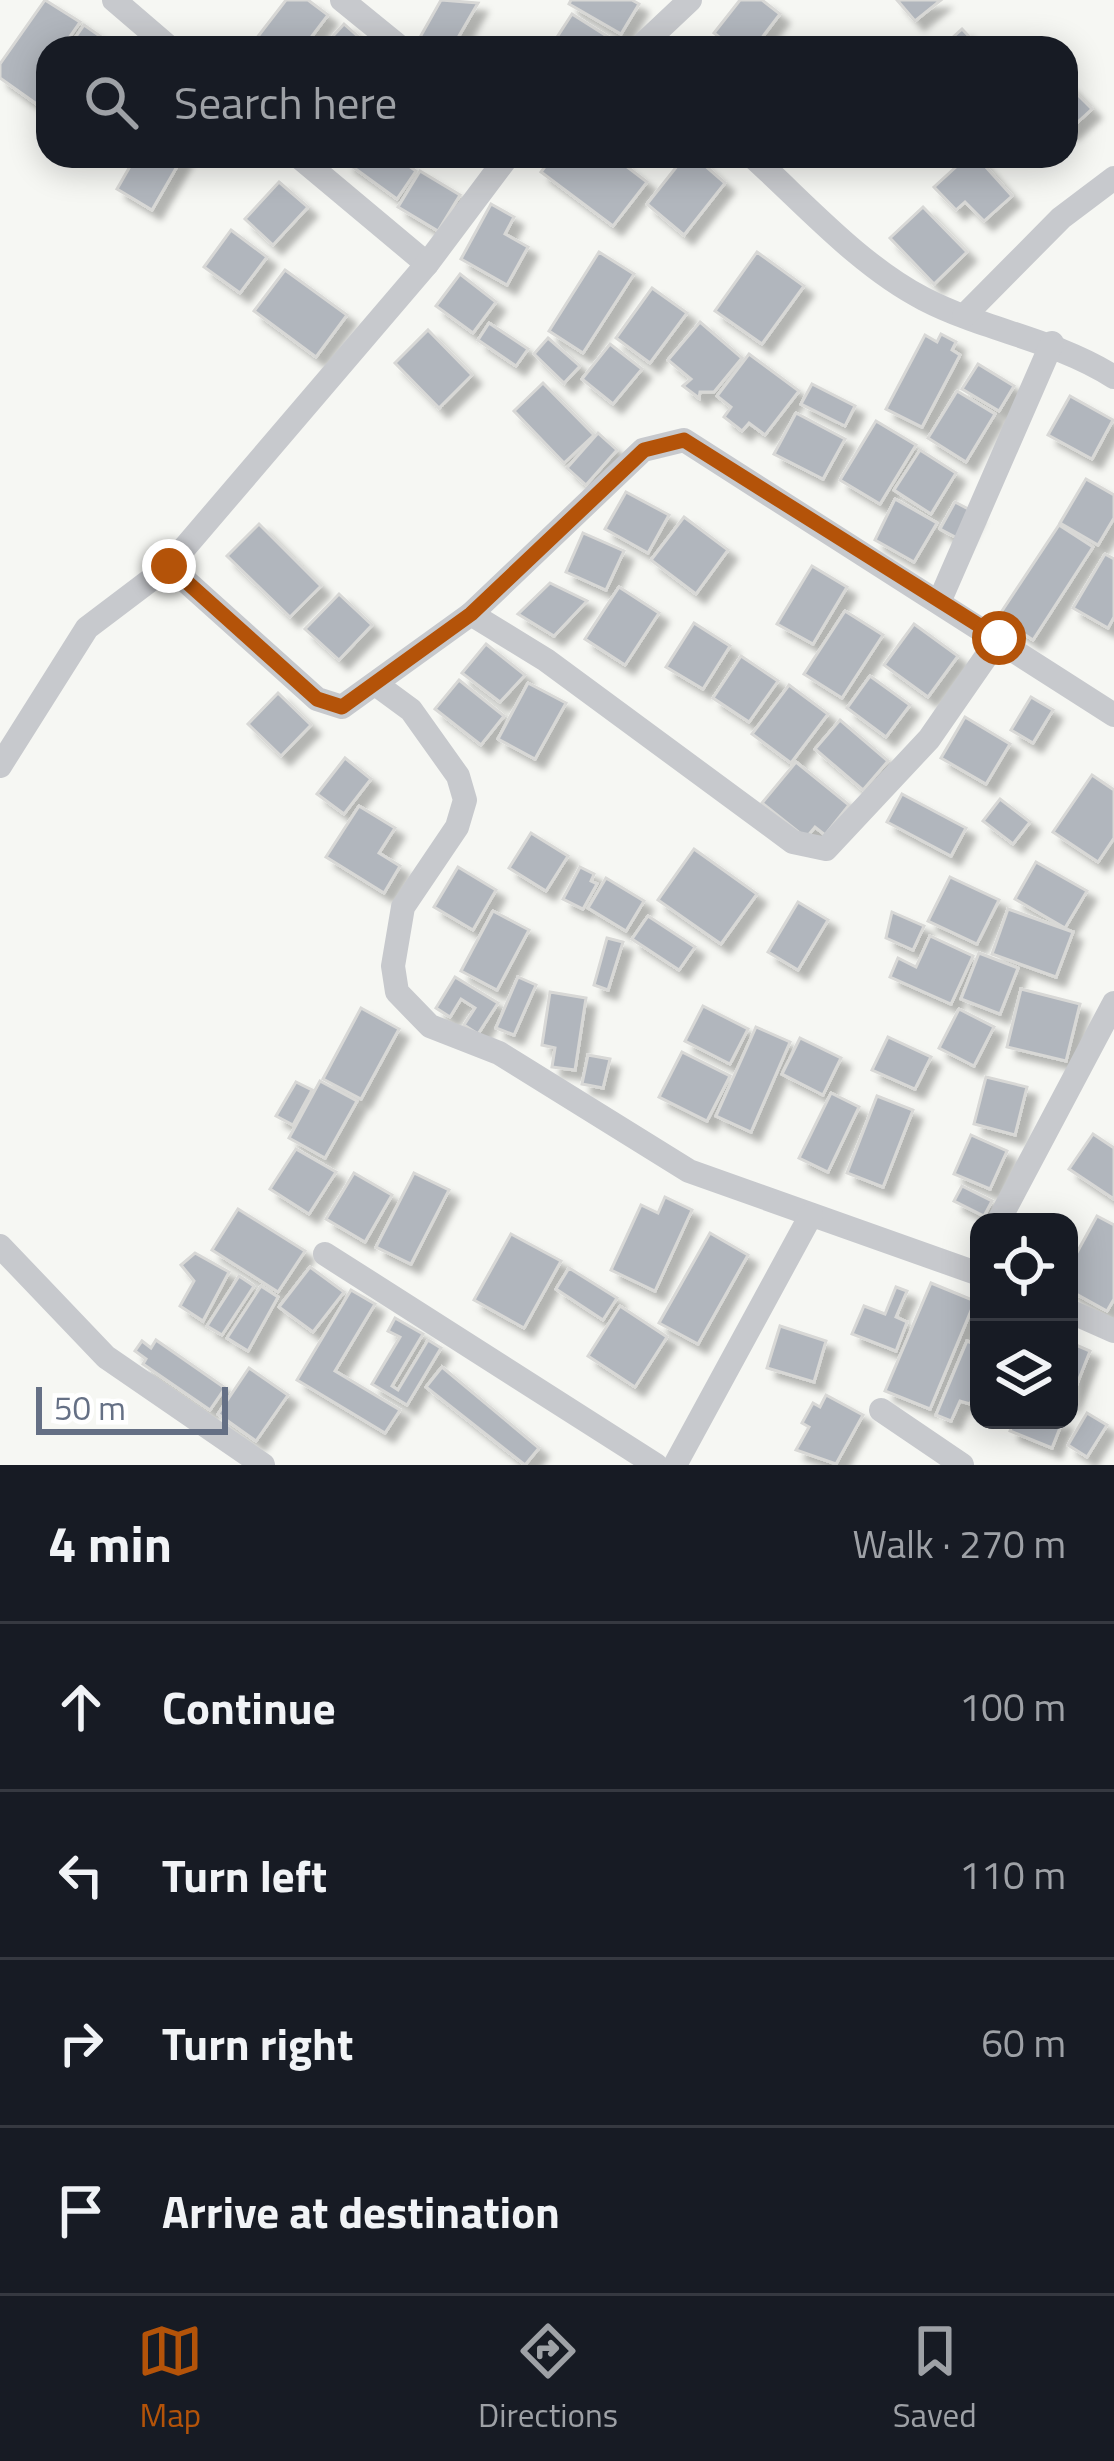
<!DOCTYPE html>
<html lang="en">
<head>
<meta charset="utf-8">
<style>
	body { margin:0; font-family:"Titillium Web",sans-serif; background:#20242c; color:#f1f3f6 }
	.controls { position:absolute; right:36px; bottom:36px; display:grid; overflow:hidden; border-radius:24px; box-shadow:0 6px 30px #0003 }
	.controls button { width:108px; height:108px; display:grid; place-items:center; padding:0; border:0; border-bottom:3px solid #363941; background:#171b24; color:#f1f3f6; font:60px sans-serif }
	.scale { position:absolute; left:36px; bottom:30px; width:192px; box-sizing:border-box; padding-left:12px; border:6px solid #657085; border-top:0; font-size:33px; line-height:42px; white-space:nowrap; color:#657085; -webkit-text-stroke:9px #fff; paint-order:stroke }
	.stop { position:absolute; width:36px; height:36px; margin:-27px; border:9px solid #b45309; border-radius:50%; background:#fff }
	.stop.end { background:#b45309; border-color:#fff; box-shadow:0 3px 12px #0008 }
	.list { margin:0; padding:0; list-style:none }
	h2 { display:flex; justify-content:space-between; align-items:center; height:156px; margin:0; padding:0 48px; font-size:51px }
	h2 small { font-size:39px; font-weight:400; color:#9ea1a6 }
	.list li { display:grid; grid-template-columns:78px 1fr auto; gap:36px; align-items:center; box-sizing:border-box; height:168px; padding:0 48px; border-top:3px solid #363941 }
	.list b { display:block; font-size:45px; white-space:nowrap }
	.list em { font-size:39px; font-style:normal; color:#9ea1a6 }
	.icon { flex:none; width:66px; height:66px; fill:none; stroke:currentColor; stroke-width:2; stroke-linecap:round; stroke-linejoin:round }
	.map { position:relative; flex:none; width:1114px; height:1465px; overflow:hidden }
	.search { position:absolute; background:#171b24; box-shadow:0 6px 30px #0003; left:36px; right:36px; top:36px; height:132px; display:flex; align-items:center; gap:30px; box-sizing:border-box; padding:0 42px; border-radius:36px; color:#9ea1a6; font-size:45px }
	.sheet { height:828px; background:#171b24 }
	nav { display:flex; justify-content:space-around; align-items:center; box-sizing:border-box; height:168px; border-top:3px solid #363941; background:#171b24; font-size:33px; color:#9ea1a6 }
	nav a { display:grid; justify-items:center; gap:6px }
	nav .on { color:#b45309 }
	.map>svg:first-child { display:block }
	.building { fill:#b1b6bd; stroke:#d8d8d6; stroke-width:3; filter:url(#shadow) }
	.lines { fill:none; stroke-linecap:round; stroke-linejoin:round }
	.street { stroke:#c7c9cd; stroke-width:24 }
	.route { stroke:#b45309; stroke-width:15 }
</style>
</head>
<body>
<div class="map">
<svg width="1114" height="1465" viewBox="0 0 1114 1465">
	<defs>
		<filter id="shadow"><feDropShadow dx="9" dy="9" stdDeviation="3" flood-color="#0004"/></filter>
	</defs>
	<rect width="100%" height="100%" fill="#f6f7f3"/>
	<g class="building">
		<path d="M45,0L80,22L62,48H48V112L0,78V64Z"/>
		<path d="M286,0H308L328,15L303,48H249Z"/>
		<path d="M441,0L478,3L452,48H437L419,39Z"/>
		<path d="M571,0H632L639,4L621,34L569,4Z"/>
		<path d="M740,0H762L780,14L754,48H733L714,33Z"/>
		<path d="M897,0H941L915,21Z"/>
		<path d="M572,14L613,40L608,48H550Z"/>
		<path d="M344,24L371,48H322Z"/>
		<path d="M84,25L117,48H68Z"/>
		<path d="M962,29L980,48H941Z"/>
		<path d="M1066,83L1092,109L1068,131L1066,129Z"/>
		<path d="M136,156H183L152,210L117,189Z"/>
		<path d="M350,156H395L416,171L397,199L346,162Z"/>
		<path d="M553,156H613L647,182L613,226L541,172Z"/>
		<path d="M685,156H694L725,183L684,235L647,204Z"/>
		<path d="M968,156H976L1012,196L984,221L965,202L956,210L934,187Z"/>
		<path d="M420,171L460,195L438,231L398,207Z"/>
		<path d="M279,182L308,207L273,245L245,219Z"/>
		<path d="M491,204L514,217L505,234L528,247L507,285L461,259Z"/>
		<path d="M923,207L967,252L934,284L890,238Z"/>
		<path d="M231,230L267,257L240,293L204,267Z"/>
		<path d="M599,252L634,274L583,353L549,331Z"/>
		<path d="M757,252L804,286L762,344L715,311Z"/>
		<path d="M285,270L347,315L316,357L254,311Z"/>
		<path d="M460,274L496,302L473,333L436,306Z"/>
		<path d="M652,288L687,313L650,363L616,338Z"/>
		<path d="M700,322L742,358L714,392H700L699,398L683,386L691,379L668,360Z"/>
		<path d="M489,323L528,349L516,366L478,340Z"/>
		<path d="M428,330L472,375L439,408L395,363Z"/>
		<path d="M941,334L956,342L952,350L960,355L922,427L886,409L925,335L937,342Z"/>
		<path d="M548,338L580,366L564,383L534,354Z"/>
		<path d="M610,344L642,369L613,404L582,379Z"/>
		<path d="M749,354L799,391L765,435L749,423L742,431L724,417L731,407L717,396Z"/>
		<path d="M978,364L1014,386L999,411L962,389Z"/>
		<path d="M543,383L594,435L564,463L514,411Z"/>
		<path d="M812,384L855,406L845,426L801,404Z"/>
		<path d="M957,391L995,414L966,462L928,438Z"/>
		<path d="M1070,396L1113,420L1092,459L1048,435Z"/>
		<path d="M796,413L845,439L823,479L774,454Z"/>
		<path d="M876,421L916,445L880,504L840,480Z"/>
		<path d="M598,433L617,450L586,485L567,468Z"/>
		<path d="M920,450L956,473L931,514L894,490Z"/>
		<path d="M1086,479L1114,495V518L1098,545L1060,523Z"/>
		<path d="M626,492L669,515L648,553L605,529Z"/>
		<path d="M895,499L937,523L914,562L875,540Z"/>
		<path d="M955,502L974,512L959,539L940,529Z"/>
		<path d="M684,517L728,550L696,594L651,560Z"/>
		<path d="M259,524L321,586L290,617L227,556Z"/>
		<path d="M1059,525L1093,547L1033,640L998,617Z"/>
		<path d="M583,533L624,551L606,590L566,572Z"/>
		<path d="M1105,554L1114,559V617L1108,628L1073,608Z"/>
		<path d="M812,566L847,587L813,644L777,624Z"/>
		<path d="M550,583L587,601L554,636L518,614Z"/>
		<path d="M619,587L659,613L625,665L585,639Z"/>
		<path d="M339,594L372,625L339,660L305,629Z"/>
		<path d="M845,611L883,635L842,698L804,674Z"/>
		<path d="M694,623L730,646L703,689L666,667Z"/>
		<path d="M914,624L958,656L928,697L884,665Z"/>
		<path d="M486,644L525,675L500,702L462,673Z"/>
		<path d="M741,656L778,681L749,722L713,698Z"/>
		<path d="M870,676L910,705L886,737L847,708Z"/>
		<path d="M459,680L504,716L481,745L435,709Z"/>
		<path d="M528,683L566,703L535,759L498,739Z"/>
		<path d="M789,685L828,714L791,763L752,734Z"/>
		<path d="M278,693L311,725L281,756L248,724Z"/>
		<path d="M1031,697L1053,710L1033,743L1011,730Z"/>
		<path d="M965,717L1010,744L986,784L941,758Z"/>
		<path d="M840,720L888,761L863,790L815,749Z"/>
		<path d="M345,758L371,779L344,814L317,794Z"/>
		<path d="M796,762L849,805L825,835L815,827L806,838L762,803Z"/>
		<path d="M1092,775L1114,790V838L1098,862L1053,832Z"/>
		<path d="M902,794L966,828L951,856L887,822Z"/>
		<path d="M1000,799L1030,822L1013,844L983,821Z"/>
		<path d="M359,806L395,828L379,853L400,866L384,893L326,857Z"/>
		<path d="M531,833L568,856L546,891L509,868Z"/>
		<path d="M694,849L757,894L721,944L658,900Z"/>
		<path d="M1036,862L1087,891L1065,928L1015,899Z"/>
		<path d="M458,867L496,890L473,930L434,907Z"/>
		<path d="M580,867L594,874L591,881L597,884L583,909L563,899Z"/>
		<path d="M950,877L999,900L977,944L928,921Z"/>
		<path d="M606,878L644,901L626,931L588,908Z"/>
		<path d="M798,902L828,920L798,970L768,952Z"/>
		<path d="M1008,909L1073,932L1056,977L992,954Z"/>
		<path d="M493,911L529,930L497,990L461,971Z"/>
		<path d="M892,912L924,926L913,950L886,938Z"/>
		<path d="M648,916L695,947L679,970L632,939Z"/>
		<path d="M930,936L973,956L951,1004L890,977L898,958L916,967Z"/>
		<path d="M607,938L623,942L608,990L594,985Z"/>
		<path d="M979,953L1018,968L1000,1014L961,999Z"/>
		<path d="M455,977L498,1003L478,1034L464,1025L475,1008L461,999L450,1017L436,1008Z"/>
		<path d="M518,977L536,985L514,1035L496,1028Z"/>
		<path d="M1021,989L1080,1004L1066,1061L1007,1047Z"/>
		<path d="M550,992L586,998L575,1070L552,1067L555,1048L542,1045Z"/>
		<path d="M703,1006L748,1029L730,1064L685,1041Z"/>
		<path d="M361,1008L399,1029L361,1099L323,1079Z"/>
		<path d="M959,1009L994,1027L974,1066L939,1048Z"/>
		<path d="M756,1027L790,1042L751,1132L716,1116Z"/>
		<path d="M888,1037L931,1057L915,1089L872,1070Z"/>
		<path d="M800,1038L841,1058L823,1095L782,1074Z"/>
		<path d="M682,1052L730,1076L707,1121L659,1097Z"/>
		<path d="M588,1055L610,1059L603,1088L582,1084Z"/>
		<path d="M986,1077L1027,1087L1015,1135L974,1124Z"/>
		<path d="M320,1081L357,1101L325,1158L289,1138Z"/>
		<path d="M296,1082L312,1090L293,1125L276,1116Z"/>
		<path d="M831,1093L859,1107L828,1172L799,1158Z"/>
		<path d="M877,1096L913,1110L883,1187L847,1173Z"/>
		<path d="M1093,1134L1114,1148V1199L1069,1169Z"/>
		<path d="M971,1135L1007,1151L990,1189L954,1174Z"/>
		<path d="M296,1149L336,1172L309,1214L270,1189Z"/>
		<path d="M354,1173L392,1195L365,1242L326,1219Z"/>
		<path d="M414,1173L449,1190L411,1264L376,1247Z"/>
		<path d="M962,1186L992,1201L984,1216L954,1201Z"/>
		<path d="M665,1197L692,1210L655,1291L611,1270L641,1205L658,1213Z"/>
		<path d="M238,1209L305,1251L278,1292L212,1250Z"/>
		<path d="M1097,1216L1114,1225V1299L1107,1311L1069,1290V1267Z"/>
		<path d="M710,1233L748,1255L698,1344L659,1323Z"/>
		<path d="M511,1234L561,1261L524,1328L474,1300Z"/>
		<path d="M195,1253L229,1272L203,1321L180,1306L194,1281L181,1265Z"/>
		<path d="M310,1267L344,1292L313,1332L279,1307Z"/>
		<path d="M569,1268L617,1298L603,1320L556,1289Z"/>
		<path d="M239,1276L254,1286L222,1335L207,1326Z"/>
		<path d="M931,1283L975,1301L930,1409L885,1391Z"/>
		<path d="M261,1286L278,1297L248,1351L227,1338Z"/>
		<path d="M896,1287L907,1291L896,1317L907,1322L896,1351L852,1334L864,1306L885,1314Z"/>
		<path d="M351,1290L375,1304L335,1371L400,1410L385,1433L297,1380Z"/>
		<path d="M620,1306L667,1337L635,1387L588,1356Z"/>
		<path d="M395,1318L423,1334L392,1386L398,1390L428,1340L441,1348L407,1405L372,1384L400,1337L388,1331Z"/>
		<path d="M780,1326L826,1341L814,1382L767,1368Z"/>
		<path d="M156,1340L225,1388L210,1410L143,1364L146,1359L135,1351L142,1341L151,1348Z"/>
		<path d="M967,1341L979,1346V1382L970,1404L960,1401L951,1421L936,1415Z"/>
		<path d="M1069,1342L1090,1351L1069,1404Z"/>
		<path d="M442,1367L539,1448L525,1465L426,1387Z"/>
		<path d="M249,1368L288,1395L256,1441L218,1414Z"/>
		<path d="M826,1395L863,1415L836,1464L796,1450L809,1427L802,1423L813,1403L820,1407Z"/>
		<path d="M1087,1413L1107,1425L1087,1457L1068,1445Z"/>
		<path d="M1014,1420H1063L1052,1448L1010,1431Z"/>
	</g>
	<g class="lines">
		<g class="street">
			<path d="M114,0L170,48"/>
			<path d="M342,0L401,48"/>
			<path d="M639,48L690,0"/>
			<path d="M298,156L427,264"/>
			<path d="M752,156C805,204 860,266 924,299C986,331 1054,339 1114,377"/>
			<path d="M964,316L1061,218L1114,178"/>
			<path d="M169,566L317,699L342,707L471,614L643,450L684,440L1114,715"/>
			<path d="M940,600L1052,343"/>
			<path d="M471,614L546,660L793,842L826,849L929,739L999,638"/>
			<path d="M377,685L411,710L458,776L465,800L457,827L403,907L393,966L397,992L430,1026L499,1053L689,1171L979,1274"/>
			<path d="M0,766L87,628L169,566L427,264L508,156"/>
			<path d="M998,1222L1114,1003"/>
			<path d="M0,1246L106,1357L263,1465"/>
			<path d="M325,1254L656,1465"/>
			<path d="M1069,1311L1114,1331"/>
			<path d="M881,1410L962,1465"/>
			<path d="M675,1465L811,1215"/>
		</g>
	</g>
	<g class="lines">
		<path class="route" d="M169,566L317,699L342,707L471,614L644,450L684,440L999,638"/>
	</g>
</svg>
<div class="controls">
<button><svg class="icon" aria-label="locate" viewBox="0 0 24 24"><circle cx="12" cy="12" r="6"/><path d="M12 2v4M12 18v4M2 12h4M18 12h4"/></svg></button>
<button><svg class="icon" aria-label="layers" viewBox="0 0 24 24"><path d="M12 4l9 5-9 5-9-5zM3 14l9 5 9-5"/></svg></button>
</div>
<div class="scale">50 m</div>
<div class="stop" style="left:999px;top:638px"></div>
<div class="stop end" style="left:169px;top:566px"></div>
<div class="search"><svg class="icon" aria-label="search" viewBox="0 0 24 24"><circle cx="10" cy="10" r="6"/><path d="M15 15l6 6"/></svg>Search here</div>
</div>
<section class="sheet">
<h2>4 min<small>Walk · 270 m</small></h2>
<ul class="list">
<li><svg class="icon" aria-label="ahead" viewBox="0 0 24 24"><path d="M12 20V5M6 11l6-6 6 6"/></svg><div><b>Continue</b></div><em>100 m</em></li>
<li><svg class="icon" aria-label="left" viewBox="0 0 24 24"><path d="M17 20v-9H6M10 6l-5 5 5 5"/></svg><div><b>Turn left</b></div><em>110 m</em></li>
<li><svg class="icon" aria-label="right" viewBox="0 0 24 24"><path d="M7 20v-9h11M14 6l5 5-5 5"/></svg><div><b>Turn right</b></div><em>60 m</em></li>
<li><svg class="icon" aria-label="arrive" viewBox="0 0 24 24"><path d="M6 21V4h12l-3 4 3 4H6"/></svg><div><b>Arrive at destination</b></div></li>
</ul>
</section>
<nav>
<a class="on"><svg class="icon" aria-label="map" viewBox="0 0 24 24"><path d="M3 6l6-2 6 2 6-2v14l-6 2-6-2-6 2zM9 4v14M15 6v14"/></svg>Map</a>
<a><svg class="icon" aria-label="directions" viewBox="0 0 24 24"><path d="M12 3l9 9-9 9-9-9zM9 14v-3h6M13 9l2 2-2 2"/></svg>Directions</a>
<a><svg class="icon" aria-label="saved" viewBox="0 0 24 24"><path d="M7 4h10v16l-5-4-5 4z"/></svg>Saved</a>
</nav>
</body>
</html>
